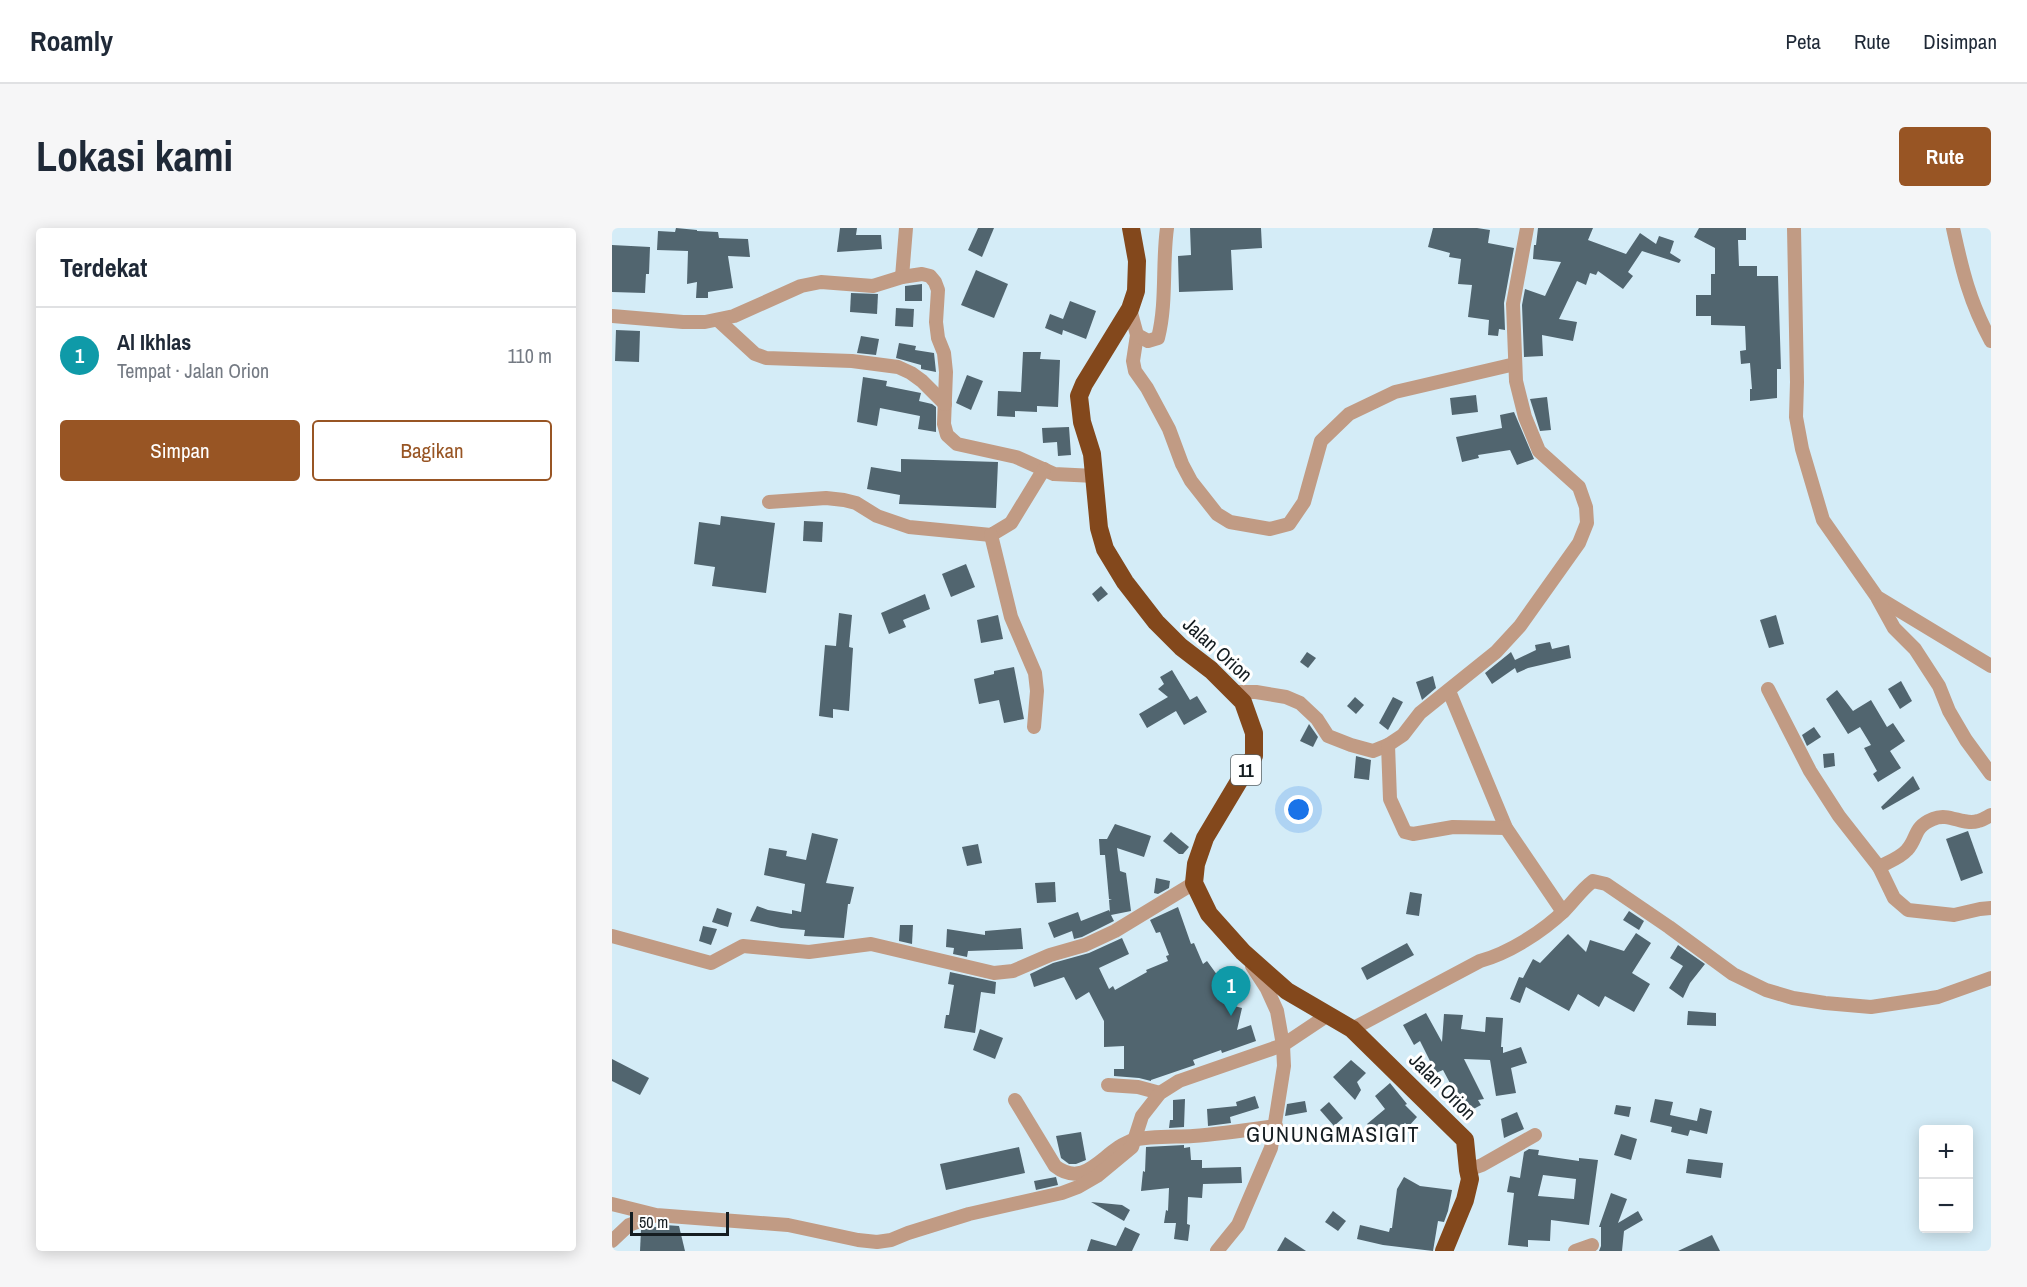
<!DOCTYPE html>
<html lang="id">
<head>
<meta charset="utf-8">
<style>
	body { margin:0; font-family:"Archivo Narrow",sans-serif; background:#f6f6f7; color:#1f2937 }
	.controls { position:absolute; right:18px; bottom:18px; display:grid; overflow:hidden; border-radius:6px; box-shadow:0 3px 15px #0003 }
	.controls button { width:54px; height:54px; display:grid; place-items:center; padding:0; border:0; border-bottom:2px solid #e0e1e3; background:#fff; color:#1f2937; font:30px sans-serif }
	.scale { position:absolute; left:18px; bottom:15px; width:99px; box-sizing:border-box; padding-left:6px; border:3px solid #151d21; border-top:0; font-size:16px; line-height:21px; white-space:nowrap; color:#151d21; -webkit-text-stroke:4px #fff; paint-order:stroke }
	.you { position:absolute; left:687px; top:582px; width:21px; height:21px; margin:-15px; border:4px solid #fff; border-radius:50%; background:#1a73e8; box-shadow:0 0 0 9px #1a73e833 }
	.badge { display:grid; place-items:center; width:39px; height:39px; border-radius:50%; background:#985524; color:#fff; font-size:20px; font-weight:700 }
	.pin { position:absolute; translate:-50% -50px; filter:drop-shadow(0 2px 3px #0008) }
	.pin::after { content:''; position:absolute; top:32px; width:21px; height:18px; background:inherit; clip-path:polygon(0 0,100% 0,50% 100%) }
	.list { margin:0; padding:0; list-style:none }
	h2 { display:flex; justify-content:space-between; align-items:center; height:78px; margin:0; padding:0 24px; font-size:26px }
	h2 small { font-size:20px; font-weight:400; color:#747a83 }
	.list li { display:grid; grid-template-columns:39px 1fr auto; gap:18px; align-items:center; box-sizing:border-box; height:96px; padding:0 24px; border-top:2px solid #e0e1e3 }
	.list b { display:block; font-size:22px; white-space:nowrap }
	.list p { margin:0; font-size:20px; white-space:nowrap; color:#747a83 }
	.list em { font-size:20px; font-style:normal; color:#747a83 }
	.actions { display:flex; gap:12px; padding:18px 24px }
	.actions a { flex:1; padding:14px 0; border:2px solid #985524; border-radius:6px; text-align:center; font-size:21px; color:#985524 }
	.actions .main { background:#985524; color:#fff }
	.map { position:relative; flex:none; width:1379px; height:1023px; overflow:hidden; border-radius:6px }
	header { display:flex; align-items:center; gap:36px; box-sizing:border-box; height:84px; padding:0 30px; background:#fff; border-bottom:2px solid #e0e1e3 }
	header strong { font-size:28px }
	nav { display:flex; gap:33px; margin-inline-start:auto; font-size:21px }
	.intro { display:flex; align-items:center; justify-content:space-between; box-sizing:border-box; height:144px; padding:0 36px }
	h1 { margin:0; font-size:42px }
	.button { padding:15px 27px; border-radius:6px; background:#985524; color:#fff; font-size:21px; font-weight:700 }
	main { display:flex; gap:36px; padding:0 36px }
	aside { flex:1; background:#fff; border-radius:6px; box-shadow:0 3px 15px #0003 }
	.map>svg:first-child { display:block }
	.building { fill:#51656f; fill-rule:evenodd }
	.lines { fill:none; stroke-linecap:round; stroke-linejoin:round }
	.minor { stroke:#c19b84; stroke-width:14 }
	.highway { stroke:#83481c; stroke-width:18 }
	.labels { text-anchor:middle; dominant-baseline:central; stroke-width:6; stroke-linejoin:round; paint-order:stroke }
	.shield { fill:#fff; stroke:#5b6164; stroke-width:1.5 }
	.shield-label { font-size:18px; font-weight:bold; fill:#151d21 }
	.street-label { font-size:20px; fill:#151d21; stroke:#fff }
	.quarter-label { font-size:22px; letter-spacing:1.5px; fill:#151d21; stroke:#fff }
</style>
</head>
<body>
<header>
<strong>Roamly</strong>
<nav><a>Peta</a><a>Rute</a><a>Disimpan</a></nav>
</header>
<div class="intro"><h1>Lokasi kami</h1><a class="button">Rute</a></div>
<main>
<aside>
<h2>Terdekat<small></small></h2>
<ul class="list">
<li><span class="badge" style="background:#0f9aa8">1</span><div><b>Al Ikhlas</b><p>Tempat · Jalan Orion</p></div><em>110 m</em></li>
</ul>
<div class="actions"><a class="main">Simpan</a><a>Bagikan</a></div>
</aside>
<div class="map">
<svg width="1379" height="1023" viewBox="0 0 1379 1023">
	<rect width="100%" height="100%" fill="#d4ecf7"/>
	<g class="building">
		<path d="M64,0L85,2V3L106,4L107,10L136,11L138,29L116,28L121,60L96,64V70H84L85,54L75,56L76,23L45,22L46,3L63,4Z"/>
		<path d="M228,0H245L244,7H269L270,21L225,24Z"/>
		<path d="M366,0H382L370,29L356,22Z"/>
		<path d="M578,0H649L650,20L619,22L621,62L567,64L566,28L579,27Z"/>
		<path d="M821,0H865L878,2L876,15L902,20L892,75L893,102L887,101L886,108L876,107L877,92L856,89L860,57L846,56L849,31L837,29L838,25L816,19Z"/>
		<path d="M926,0H981L976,12L1014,26L1028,5L1044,16L1047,8L1062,13L1058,25L1069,32L1067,35L1030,23L1016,44L1021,48L1011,61L986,43L984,47L978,45L974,57L965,53L947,91L965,94L961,113L930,107L931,128L912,129L910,77L913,61L933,68L949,34L921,31L922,17H924Z"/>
		<path d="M1087,0H1134V12H1126L1127,38H1145V48H1166L1169,141H1165V170L1138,173V161H1140L1138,135L1129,136L1128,123L1134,122L1133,98L1099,97V88H1084V67H1099V46H1103V20L1082,9Z"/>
		<path d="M0,17L38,19L37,46H34L33,65L0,64Z"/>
		<path d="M364,42L396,56L382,90L349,77Z"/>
		<path d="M310,56V73H293V58Z"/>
		<path d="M239,65L266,66L265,86L238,84Z"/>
		<path d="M458,73L484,83L474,111L451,102L450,107L433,100L438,86L451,91Z"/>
		<path d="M284,80L302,81L301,99L283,98Z"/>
		<path d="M4,102L28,103L27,134L3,133Z"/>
		<path d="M249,108L267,111L264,127L245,125Z"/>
		<path d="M287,115L304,118L303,122L322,125L324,144L309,141V137L284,130Z"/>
		<path d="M411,124H429L428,131L448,132L446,179L425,178V184L403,183V189L385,188L386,163L409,164Z"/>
		<path d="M355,147L371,153L359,182L344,175Z"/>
		<path d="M251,149L275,153L274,158L309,165L307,173L320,176L324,179V204L306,201L308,188L268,180L265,198L245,194Z"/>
		<path d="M864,167L866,184L840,187L838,170Z"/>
		<path d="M935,169L939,202L928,203L918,171Z"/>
		<path d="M902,184L922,231L905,237L898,222L866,227L867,230L850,234L844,209L890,200L888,187Z"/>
		<path d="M457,199L459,227L446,228L445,214L431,215L430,200Z"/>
		<path d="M289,231L386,234L384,280L287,276L288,267L255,261L259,239L289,244Z"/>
		<path d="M109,288L163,295L154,365L100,358L103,339L82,336L87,294L108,297Z"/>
		<path d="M192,293L211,294L210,314L191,313Z"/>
		<path d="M354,336L363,359L339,369L330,346Z"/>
		<path d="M489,358L496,366L486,374L480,366Z"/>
		<path d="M313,366L318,381L291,392L294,399L277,406L269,385Z"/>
		<path d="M227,385L240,387L237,419L241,420L237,483L221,481V490L207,488L213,417L224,418Z"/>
		<path d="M386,387L391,411L369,415L365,392Z"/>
		<path d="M1164,387L1172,416L1157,420L1148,392Z"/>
		<path d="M938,414L940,421L957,417L959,430L916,440L905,445L903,440L880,456L873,445L899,424L903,432L924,422L923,417Z"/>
		<path d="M695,424L704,430L696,440L688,434Z"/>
		<path d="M402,439L412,491L392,495L387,472L367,476L362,451L382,446V443Z"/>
		<path d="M560,442L578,472L585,468L595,484L572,497L564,483L535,500L527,486L556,469L546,461L552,456L548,449Z"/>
		<path d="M821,448L824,460L810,472L804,454Z"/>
		<path d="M1289,453L1300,473L1288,481L1276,461Z"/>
		<path d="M1225,462L1241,483L1259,472L1275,499L1281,495L1293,513L1278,523L1289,540L1266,554L1261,546L1265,543L1252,520L1259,517L1248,499L1236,506L1214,471Z"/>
		<path d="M743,469L752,477L744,486L735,478Z"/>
		<path d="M781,469L791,474L776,502L767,495Z"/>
		<path d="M697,496L706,509L701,519L688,513Z"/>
		<path d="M1202,499L1209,509L1195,518L1190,507Z"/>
		<path d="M1222,525L1223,538L1212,540L1211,526Z"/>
		<path d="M744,528L759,532L757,552L742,550Z"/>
		<path d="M1301,548L1308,561L1271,582L1269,579Z"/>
		<path d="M503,596L539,608L532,629L505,620L508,643L514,645L519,683L499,687L502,693L470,709L462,711L460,703L442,710L436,695L466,684L469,693L497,682L498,684L497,672L500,671H497L493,627H488L487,611H495Z"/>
		<path d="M1356,603L1371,645L1349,653L1334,611Z"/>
		<path d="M559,604L577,619L571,626H567L551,613Z"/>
		<path d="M200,605L226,611L214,655L242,659L238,676H236L232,710L192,708L193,702L169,700L138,693L145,678L156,682L180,686V682L189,684L193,656L152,647L157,620L175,623L174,628L194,632Z"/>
		<path d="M366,616L370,635L355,638L350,619Z"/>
		<path d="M544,650L558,653L557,660L546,666L542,665Z"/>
		<path d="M443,654L444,674L425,675L423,655Z"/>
		<path d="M798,664L810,666L807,688L794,686Z"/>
		<path d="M566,679L579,716L582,715L591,736L595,733L611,755L623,749L631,764L610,775L630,780L625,802L639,797L644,813L610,825L609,822L581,832L583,837L539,852V853L527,850L502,848V841H512V818L492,819V793L477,764L464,772L452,749L422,759L418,746L441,735L477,725L510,710L517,726L487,740L497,761L501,758L503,762L535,744L534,742L556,733L554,728L557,727L548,704L544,705L538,692Z"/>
		<path d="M105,680L120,685L116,699L100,694Z"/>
		<path d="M1017,683L1032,693L1027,702L1011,692Z"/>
		<path d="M288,697H301L300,716L287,713Z"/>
		<path d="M91,698L105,701L99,717L87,713Z"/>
		<path d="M409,700L411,721L356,723L355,729L341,726L342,720L334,719L335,701L373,707V703Z"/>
		<path d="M1024,705L1039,715L1020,745L1038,756L1022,784L993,768L987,779L966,766L957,783L914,759L908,775L898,771L907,749L911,750L921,731L928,735L956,706L974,724L978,712L1012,723Z"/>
		<path d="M795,715L802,727L755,752L749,740Z"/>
		<path d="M1066,717L1093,736L1078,755L1071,770L1057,760L1071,738L1058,730Z"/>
		<path d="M338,744L384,754L383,766L369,764L363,805L332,800L334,787H337L342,757L336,756Z"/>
		<path d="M1076,783L1104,785V798L1075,797Z"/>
		<path d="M814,785L830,814L832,786L851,787L849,801L873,804L874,789L891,790L889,819H891V825L909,819L915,835L899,840L904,865L884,868L878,832L852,831L872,871L866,872L869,877L854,885L831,842L824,845L808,813L802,817L791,797Z"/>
		<path d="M368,801L391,810L383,831L361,822Z"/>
		<path d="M0,831L37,850L28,867L0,853Z"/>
		<path d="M739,832L754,845L745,854L749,862L743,872L721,849Z"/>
		<path d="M778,855L795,876L793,877L805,889L797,898L793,895L770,914L755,896L773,881L763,868Z"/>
		<path d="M643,868L647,880L618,889L619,895L596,898L595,881L625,878L624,874Z"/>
		<path d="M573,871L572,899L557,900L558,892H561V872Z"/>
		<path d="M1043,871L1061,874L1058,887L1085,893L1088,880L1100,883L1095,906L1078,902L1076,908L1059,904L1060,899L1038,894Z"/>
		<path d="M693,873L695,884L673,888L675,876Z"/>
		<path d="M717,874L731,890L722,898L708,882Z"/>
		<path d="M1004,877L1019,879L1017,889L1002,886Z"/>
		<path d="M905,884L912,901L892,910L889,891Z"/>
		<path d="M469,904L474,932L464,936H457L449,930L444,908Z"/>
		<path d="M1009,906L1025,911L1019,932L1002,927Z"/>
		<path d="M572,917V920L578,919L579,932H590V940L629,939L630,955L591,956L590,970L576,969L575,996L578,997L576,1013L562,1011L564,995H552L554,982L556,983L557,960L529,963L531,943L533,944L534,919Z"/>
		<path d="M407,919L413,945L334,962L328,936Z"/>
		<path d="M917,921L927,922L926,927L967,933V930L986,932L977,997L939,992L938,1013L916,1012V1019L896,1017L902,965L895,964L898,948L908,950L912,924ZM931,947L964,951L962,971L926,968Z"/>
		<path d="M1076,931L1111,935L1109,950L1074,945Z"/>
		<path d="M444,949L446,957L424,962L422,953Z"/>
		<path d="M792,949L808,958L840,962L836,983L832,994L826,993L821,1023L771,1017L745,1011L748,997L777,1004L778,1000H780L785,961Z"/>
		<path d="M999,965L1015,971L1006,995L1026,983L1031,992L1012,1003L1010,1023H987L989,1018V999H987Z"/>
		<path d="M479,974L510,977L518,982L512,993Z"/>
		<path d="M721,983L734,993L726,1003L713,994Z"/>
		<path d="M53,997L67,998L73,1023H28L29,1002Z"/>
		<path d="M513,999L528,1006L520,1023H475L479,1011L504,1018Z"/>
		<path d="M1100,1007L1108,1023H1066Z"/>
		<path d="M673,1009L694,1023H665Z"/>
	</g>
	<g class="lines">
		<g class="minor">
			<path d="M1182,0L1185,154L1184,189L1190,221L1211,292L1265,369L1379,438"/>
			<path d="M1341,0C1350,42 1358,75 1379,113"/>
			<path d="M290,49L294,0"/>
			<path d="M518,81L525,107L521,133L523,143L535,160L557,201L570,236L579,253L605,286L618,294L658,301L677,296L692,274L709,213L737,186L783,164L903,136"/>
			<path d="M0,88L71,94H93L122,88L189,58L209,54L261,58L290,49L310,46L318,48L323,54L326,62L324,94L326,110L332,125L334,144L332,196L335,207L345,216L404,229L442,246L483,248"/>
			<path d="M106,92L143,126L154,130L240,133L286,139L299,145L310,153L333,176"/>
			<path d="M525,107L536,113L546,110C555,75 550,36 555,0"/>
			<path d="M157,274L214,270L232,272L244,275L265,288L297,299L379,307L399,295L432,241"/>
			<path d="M379,307L399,389L423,445L425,463L422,499"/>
			<path d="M1266,371L1282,400L1303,421L1327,458L1337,483L1354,512L1379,546"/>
			<path d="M1156,461L1198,543L1227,588L1267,639L1282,670L1296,682L1342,687L1368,681L1379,680"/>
			<path d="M837,463L894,600L951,684"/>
			<path d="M622,464H644L674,469L688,475L705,491L716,508L739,517L761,523L776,517L791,507L808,485L884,424L908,398L967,315L975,295L974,279L967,259L927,223L913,189L904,153L901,76L915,0"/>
			<path d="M776,517L778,571L793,604L801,606L841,599L894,600"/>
			<path d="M1267,639C1276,634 1288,630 1295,622C1306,610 1301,599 1321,591C1337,584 1351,598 1366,593C1371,592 1375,589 1379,587"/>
			<path d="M0,708L99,735L131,718L197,724L259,716L382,745L401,743L438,727L473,717L503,703L582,655"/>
			<path d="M740,801L868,733C897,725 930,704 952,683C962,673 969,662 981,653L994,656L1057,699L1121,746L1154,762L1181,770L1213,775L1259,779L1326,769L1379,750"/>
			<path d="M496,857L526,859L548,865"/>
			<path d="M403,872L443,938C475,963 492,920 522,912C537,908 565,909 581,908C609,906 636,902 664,898"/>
			<path d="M856,942L870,937L923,907"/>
			<path d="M0,976L44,987L176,997L246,1012L265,1014L279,1012L296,1005L357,986L450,965L466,959L485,948L520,919L530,888L548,865L567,853L671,817L716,787"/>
			<path d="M0,1013L17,997L42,988"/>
			<path d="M605,1023L626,997L659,920L672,838L671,817L665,783L655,761L640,738"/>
			<path d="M963,1023L980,1017"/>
		</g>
		<path class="highway" d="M519,0L525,33L524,63L518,81L472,156L467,168L470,194L480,226L487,300L493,321L513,354L544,394L569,419L599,442L631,474L642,505V528L593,610L584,636L582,655L597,686L631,724L675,763L740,801L853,912L856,942L858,951L853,972L832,1023"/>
	</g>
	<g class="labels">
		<rect class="shield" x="619" y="527" width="30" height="30" rx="4.5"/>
		<g class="shield-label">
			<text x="634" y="542">11</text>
		</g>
		<g class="street-label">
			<text transform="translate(606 421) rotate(42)">Jalan Orion</text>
			<text transform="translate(831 858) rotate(45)">Jalan Orion</text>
		</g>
		<g class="quarter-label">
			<text x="721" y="906">GUNUNGMASIGIT</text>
		</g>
	</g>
</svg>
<div class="controls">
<button>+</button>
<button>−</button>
</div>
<div class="scale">50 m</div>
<div class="you"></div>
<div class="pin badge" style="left:619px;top:788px;background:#0f9aa8">1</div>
</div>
</main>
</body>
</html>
